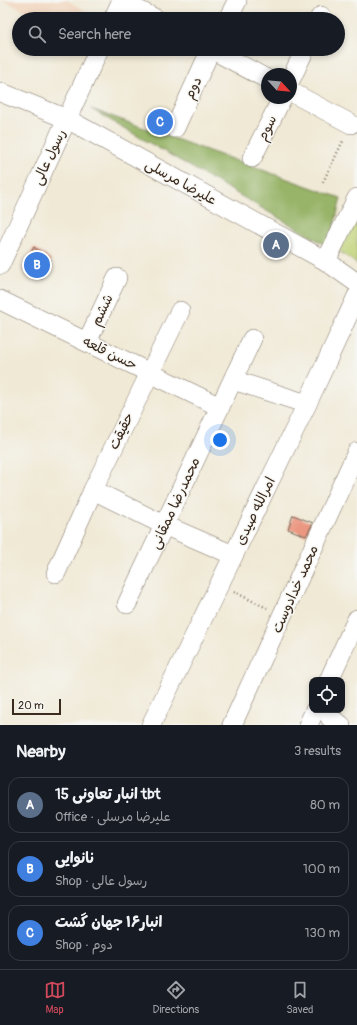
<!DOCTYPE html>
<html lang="en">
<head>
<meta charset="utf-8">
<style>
	body { margin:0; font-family:Pangolin,"Playpen Sans Arabic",sans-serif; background:#20242c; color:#f1f3f6 }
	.controls { position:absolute; right:12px; bottom:12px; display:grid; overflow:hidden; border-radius:8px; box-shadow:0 2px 6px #0003 }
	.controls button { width:36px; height:36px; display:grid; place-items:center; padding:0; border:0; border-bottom:1px solid #363941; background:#171b24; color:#f1f3f6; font:20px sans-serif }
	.compass { position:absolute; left:261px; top:68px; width:36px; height:36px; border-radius:50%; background:#171b24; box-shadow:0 2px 6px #0003; rotate:116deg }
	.scale { position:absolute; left:12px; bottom:10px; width:49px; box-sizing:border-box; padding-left:4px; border:2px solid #3b2a1e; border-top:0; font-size:11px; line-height:14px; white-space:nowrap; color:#3b2a1e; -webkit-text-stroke:3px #f6f6f2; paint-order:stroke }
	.you { position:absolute; left:220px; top:440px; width:14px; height:14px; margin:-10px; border:3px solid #fff; border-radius:50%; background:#1a73e8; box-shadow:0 0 0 6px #1a73e833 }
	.badge { display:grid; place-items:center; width:26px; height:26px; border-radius:50%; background:#d1495b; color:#fff; font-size:13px; font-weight:700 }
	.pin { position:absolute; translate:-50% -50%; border:2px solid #fff; box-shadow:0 1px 4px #0006 }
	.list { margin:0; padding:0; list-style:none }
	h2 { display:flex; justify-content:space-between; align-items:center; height:52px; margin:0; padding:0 16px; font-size:17px }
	h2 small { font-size:13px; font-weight:400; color:#9ea1a6 }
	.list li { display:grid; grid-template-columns:26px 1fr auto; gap:12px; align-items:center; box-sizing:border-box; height:56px; margin:0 8px 8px; padding:0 8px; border:1px solid #363941; border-radius:12px }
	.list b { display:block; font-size:15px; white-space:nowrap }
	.list p { margin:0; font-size:13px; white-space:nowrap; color:#9ea1a6 }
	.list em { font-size:13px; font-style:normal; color:#9ea1a6 }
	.icon { flex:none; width:22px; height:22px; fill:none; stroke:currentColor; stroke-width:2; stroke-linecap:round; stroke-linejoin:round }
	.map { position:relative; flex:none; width:357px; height:725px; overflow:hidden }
	.search { position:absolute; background:#171b24; box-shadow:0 2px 6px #0003; left:12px; right:12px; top:12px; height:44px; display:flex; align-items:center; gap:10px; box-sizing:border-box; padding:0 14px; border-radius:22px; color:#9ea1a6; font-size:15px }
	.sheet { height:244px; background:#171b24 }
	nav { display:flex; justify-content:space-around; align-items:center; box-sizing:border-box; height:56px; border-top:1px solid #363941; background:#171b24; font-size:11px; color:#9ea1a6 }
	nav a { display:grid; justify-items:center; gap:2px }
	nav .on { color:#d1495b }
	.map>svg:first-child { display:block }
	.built { fill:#f1d5bd }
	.green { fill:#bfd276; stroke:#7d7e4a }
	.forest { fill:#97b467; stroke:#696f42 }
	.building { fill:#eb9680 }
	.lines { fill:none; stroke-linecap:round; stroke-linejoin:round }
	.minor-casing { stroke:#7a6d5e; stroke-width:20 }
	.path { stroke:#7a6d5e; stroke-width:2.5; stroke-dasharray:1 3; stroke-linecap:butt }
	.minor { stroke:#fff; stroke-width:19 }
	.labels { text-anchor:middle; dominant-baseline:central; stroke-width:3; stroke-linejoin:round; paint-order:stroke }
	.street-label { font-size:14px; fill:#3b2a1e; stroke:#f6f6f2 }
</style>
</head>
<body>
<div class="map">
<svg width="357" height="725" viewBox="0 0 357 725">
	<rect width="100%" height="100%" fill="#f6f6f2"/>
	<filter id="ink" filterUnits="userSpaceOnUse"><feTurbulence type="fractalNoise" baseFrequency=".025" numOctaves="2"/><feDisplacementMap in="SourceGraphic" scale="8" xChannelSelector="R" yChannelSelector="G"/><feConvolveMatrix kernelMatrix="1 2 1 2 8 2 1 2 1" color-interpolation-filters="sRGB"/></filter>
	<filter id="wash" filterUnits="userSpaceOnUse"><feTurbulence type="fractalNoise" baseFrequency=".012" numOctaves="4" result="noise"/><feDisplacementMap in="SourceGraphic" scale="16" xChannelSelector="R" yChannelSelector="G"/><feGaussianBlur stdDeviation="0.9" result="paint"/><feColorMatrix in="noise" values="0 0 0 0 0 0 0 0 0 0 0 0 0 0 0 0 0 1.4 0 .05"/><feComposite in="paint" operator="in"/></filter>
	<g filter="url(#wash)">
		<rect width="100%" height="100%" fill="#f0e9d5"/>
		<path class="built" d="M2,0H66L86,11L82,19H42Z"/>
		<path class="green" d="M357,212V264L338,250Z"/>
		<path class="forest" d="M91,109L341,198L329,247Z"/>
		<g id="blocks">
			<g class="building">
				<path d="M34,247L51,260L42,279L23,270Z"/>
				<path d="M293,515L313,523L306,536L288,529Z"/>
			</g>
		</g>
	</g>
	<g filter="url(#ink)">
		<use href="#blocks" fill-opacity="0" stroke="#7a6d5e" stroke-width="1"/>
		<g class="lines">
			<g class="minor-casing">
				<g id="minor">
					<path d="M121,1L156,19"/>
					<path d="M113,19L122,0"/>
					<path d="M228,19L237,1"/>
					<path d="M319,19L321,16"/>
					<path d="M291,79L305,49"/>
					<path d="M0,92L67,119L326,261L357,283"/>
					<path d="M291,92L351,124"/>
					<path d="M175,128L211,49L267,79"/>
					<path d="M252,158L282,98"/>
					<path d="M326,261L357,198"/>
					<path d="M0,265L99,49"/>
					<path d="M0,300L220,407"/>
					<path d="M87,342L117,278"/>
					<path d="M233,380L307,404"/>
					<path d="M93,490L164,525L233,555"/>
					<path d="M56,573L93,490L180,311"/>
					<path d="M127,604L252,339"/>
					<path d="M329,680L357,619"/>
					<path d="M330,718L341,725"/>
					<path d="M151,725L307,404L357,296"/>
					<path d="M232,725L357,452"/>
					<path d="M308,725L315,710"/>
				</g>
			</g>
			<g class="path">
				<path d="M323,182L344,139"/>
				<path d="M234,592L267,608"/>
			</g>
			<use href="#minor" class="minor"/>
		</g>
	</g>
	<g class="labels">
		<g class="street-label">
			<text transform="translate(193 88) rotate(-65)">دوم</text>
			<text transform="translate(267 128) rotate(-64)">سوم</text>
			<text transform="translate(49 157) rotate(-65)">رسول عالی</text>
			<text transform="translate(181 182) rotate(29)">علیرضا مرسلی</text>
			<text transform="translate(102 310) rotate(-65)">ششم</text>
			<text transform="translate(110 353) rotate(26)">حسن قلعه</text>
			<text transform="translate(121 431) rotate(-64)">حقیقت</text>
			<text transform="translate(175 503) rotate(-65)">محمدرضا ممقانی</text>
			<text transform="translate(255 511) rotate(-64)">امرالله صیدی</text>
			<text transform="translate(295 589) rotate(-66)">محمد خدادوست</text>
		</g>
	</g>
</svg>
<div class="controls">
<button><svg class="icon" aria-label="locate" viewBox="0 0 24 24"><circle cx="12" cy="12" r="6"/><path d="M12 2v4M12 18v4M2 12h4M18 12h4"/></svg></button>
</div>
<svg class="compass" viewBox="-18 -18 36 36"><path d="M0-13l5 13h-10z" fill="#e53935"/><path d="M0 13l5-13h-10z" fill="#9ea1a6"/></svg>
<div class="scale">20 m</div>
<div class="you"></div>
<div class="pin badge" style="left:276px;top:245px;background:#5c6f8a">A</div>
<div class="pin badge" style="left:37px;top:265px;background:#3f7fe0">B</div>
<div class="pin badge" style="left:160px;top:122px;background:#3f7fe0">C</div>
<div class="search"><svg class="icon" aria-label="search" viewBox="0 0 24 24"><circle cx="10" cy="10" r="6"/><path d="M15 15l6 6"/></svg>Search here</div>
</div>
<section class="sheet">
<h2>Nearby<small>3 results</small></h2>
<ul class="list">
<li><span class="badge" style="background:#5c6f8a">A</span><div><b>انبار تعاونی 15 tbt</b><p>Office · علیرضا مرسلی</p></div><em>80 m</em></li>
<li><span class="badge" style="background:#3f7fe0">B</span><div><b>نانوایی</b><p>Shop · رسول عالی</p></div><em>100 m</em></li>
<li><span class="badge" style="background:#3f7fe0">C</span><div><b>انبار۱۶ جهان گشت</b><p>Shop · دوم</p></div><em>130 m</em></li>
</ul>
</section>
<nav>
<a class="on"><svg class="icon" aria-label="map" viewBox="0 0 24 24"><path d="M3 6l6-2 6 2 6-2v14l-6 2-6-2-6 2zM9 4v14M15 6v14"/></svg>Map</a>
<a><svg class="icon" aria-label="directions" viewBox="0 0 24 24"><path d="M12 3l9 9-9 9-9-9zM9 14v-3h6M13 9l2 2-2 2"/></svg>Directions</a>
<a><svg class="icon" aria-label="saved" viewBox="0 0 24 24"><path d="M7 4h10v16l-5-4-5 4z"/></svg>Saved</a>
</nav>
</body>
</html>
